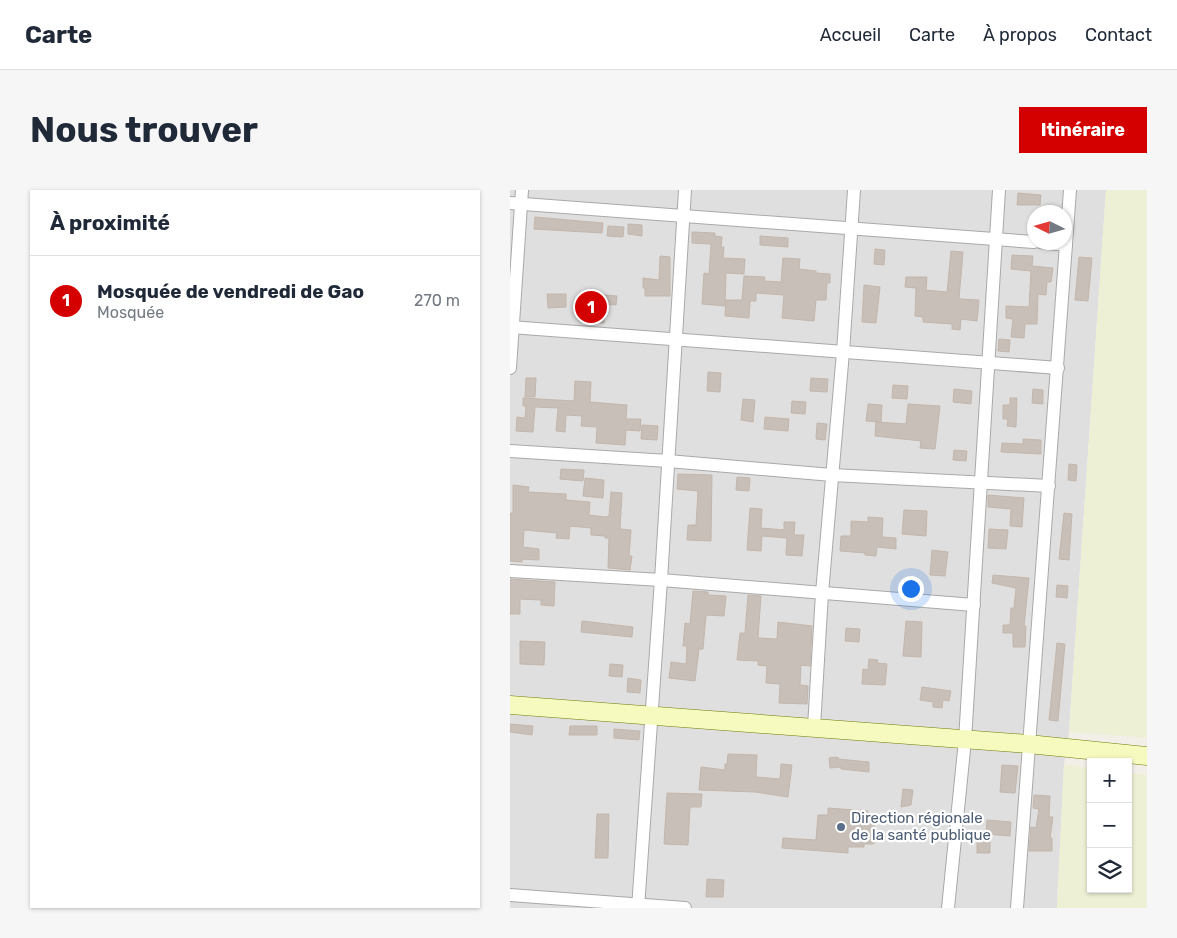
<!DOCTYPE html>
<html lang="fr">
<head>
<meta charset="utf-8">
<style>
	body { margin:0; font-family:Rubik,sans-serif; background:#f6f6f7; color:#1f2937 }
	.controls { position:absolute; right:15px; bottom:15px; display:grid; overflow:hidden; border-radius:0px; box-shadow:0 1px 4px #0004 }
	.controls button { width:45px; height:45px; display:grid; place-items:center; padding:0; border:0; border-bottom:1px solid #e0e1e3; background:#fff; color:#1f2937; font:25px sans-serif }
	.compass { position:absolute; left:517px; top:15px; width:45px; height:45px; border-radius:50%; background:#fff; box-shadow:0 1px 4px #0004; rotate:275deg }
	.you { position:absolute; left:400px; top:398px; width:18px; height:18px; margin:-12px; border:4px solid #fff; border-radius:50%; background:#1a73e8; box-shadow:0 0 0 8px #1a73e833 }
	.badge { display:grid; place-items:center; width:32px; height:32px; border-radius:50%; background:#d40000; color:#fff; font-size:16px; font-weight:700 }
	.pin { position:absolute; translate:-50% -50%; border:2px solid #fff; box-shadow:0 1px 5px #0006 }
	.list { margin:0; padding:0; list-style:none }
	h2 { display:flex; justify-content:space-between; align-items:center; height:65px; margin:0; padding:0 20px; font-size:21px }
	h2 small { font-size:16px; font-weight:400; color:#747a83 }
	.list li { display:grid; grid-template-columns:32px 1fr auto; gap:15px; align-items:center; box-sizing:border-box; height:90px; padding:0 20px; border-top:1px solid #e0e1e3 }
	.list b { display:block; font-size:19px; white-space:nowrap }
	.list p { margin:0; font-size:16px; white-space:nowrap; color:#747a83 }
	.list em { font-size:16px; font-style:normal; color:#747a83 }
	.icon { flex:none; width:28px; height:28px; fill:none; stroke:currentColor; stroke-width:2; stroke-linecap:round; stroke-linejoin:round }
	.map { position:relative; flex:none; width:637px; height:718px; overflow:hidden; border-radius:0px }
	header { display:flex; align-items:center; gap:30px; box-sizing:border-box; height:70px; padding:0 25px; background:#fff; border-bottom:1px solid #e0e1e3 }
	header strong { font-size:24px }
	nav { display:flex; gap:28px; margin-inline-start:auto; font-size:18px }
	.intro { display:flex; align-items:center; justify-content:space-between; box-sizing:border-box; height:120px; padding:0 30px }
	h1 { margin:0; font-size:35px }
	.button { padding:12px 22px; border-radius:0px; background:#d40000; color:#fff; font-size:18px; font-weight:700 }
	main { display:flex; gap:30px; padding:0 30px }
	aside { flex:1; background:#fff; border-radius:0px; box-shadow:0 1px 4px #0004 }
	.map>svg:first-child { display:block }
	.residential { fill:#e0dfdf; fill-rule:evenodd }
	.farmland { fill:#eef0d5 }
	.building { fill:#c7bfb8; stroke:#c4b6ab }
	.lines { fill:none; stroke-linecap:round; stroke-linejoin:round }
	.street-casing { stroke:#a9a9a9; stroke-width:14 }
	.secondary-casing { stroke:#707d05; stroke-width:19 }
	.street { stroke:#fff; stroke-width:12 }
	.secondary { stroke:#f7fabf; stroke-width:18 }
	.service-dot { fill:#5c6f8a; stroke:#fff; stroke-width:2 }
	.labels { text-anchor:middle; dominant-baseline:central; stroke-width:4.5; stroke-linejoin:round; paint-order:stroke }
	.service-label { font-size:15px; fill:#4e5e75; stroke:#fff; text-anchor:start }
</style>
</head>
<body>
<header>
<strong>Carte</strong>
<nav><a>Accueil</a><a>Carte</a><a>À propos</a><a>Contact</a></nav>
</header>
<div class="intro"><h1>Nous trouver</h1><a class="button">Itinéraire</a></div>
<main>
<aside>
<h2>À proximité<small></small></h2>
<ul class="list">
<li><span class="badge">1</span><div><b>Mosquée de vendredi de Gao</b><p>Mosquée</p></div><em>270 m</em></li>
</ul>
</aside>
<div class="map">
<svg width="637" height="718" viewBox="0 0 637 718">
	<rect width="100%" height="100%" fill="#f2efe9"/>
	<path class="residential" d="M0,0H596L559,542L554,574L547,718H0ZM524,22H554V52H524Z"/>
	<g class="farmland">
		<path d="M596,0H637V548L559,542Z"/>
		<path d="M554,574L581,578V699H618V583L637,585V718H547Z"/>
	</g>
	<g class="building">
		<path d="M508,3L531,5L530,15H507Z"/>
		<path d="M25,27L93,33L92,43L24,39Z"/>
		<path d="M118,34L132,35V46L118,44Z"/>
		<path d="M98,36L114,37L113,47L97,46Z"/>
		<path d="M182,42L205,43V46L212,47L211,57H214L213,68L235,69L234,84L216,83L215,116L192,114L194,83L199,84L201,54L182,53Z"/>
		<path d="M250,46L278,48V57L250,55Z"/>
		<path d="M365,59L375,60L374,75L364,74Z"/>
		<path d="M441,61L453,62L449,109L469,110L467,131L451,129L450,140L442,139V134L413,132V127L405,126L406,98L395,97L396,87H417L416,100L437,102Z"/>
		<path d="M502,65L523,66L522,76L543,78L541,92H537L536,105L528,104L527,134H515L514,148L501,147L503,129L496,128V116L519,117L521,81L501,79Z"/>
		<path d="M150,66L160,67V106H135V98H133V88L149,90Z"/>
		<path d="M569,67L582,68L578,111L565,110Z"/>
		<path d="M273,68L290,69L289,79L306,81V83L320,84V93H317L316,110H306L304,131L272,128L274,105L246,103V111H240L239,128L215,126L216,110H232L234,86L255,87L254,91L271,92Z"/>
		<path d="M354,95L370,97L366,133L352,132Z"/>
		<path d="M71,103L107,106L106,115L95,114L94,133L69,131Z"/>
		<path d="M37,104H56V117L38,118Z"/>
		<path d="M489,149L500,150L499,162L488,161Z"/>
		<path d="M198,182L211,183L210,202L197,201Z"/>
		<path d="M16,188H26L25,207H15Z"/>
		<path d="M301,188L318,189L317,202L300,201Z"/>
		<path d="M65,191L81,192L80,212L117,215L116,229H131L130,241L116,240L115,255L86,253L87,237L71,236L72,226L56,225L55,242L46,241L48,218L25,217L23,242L6,241L7,227L15,228L16,216H13V208L64,211Z"/>
		<path d="M383,195L398,196L397,209L382,208Z"/>
		<path d="M444,199L462,201L461,214L443,212Z"/>
		<path d="M523,199L533,200V214L522,213Z"/>
		<path d="M500,208H507L506,237L497,236L498,229H493V215H500Z"/>
		<path d="M233,209L245,210L243,232L231,230Z"/>
		<path d="M282,211L296,212L295,224L281,223Z"/>
		<path d="M358,214L372,215L371,232L356,231Z"/>
		<path d="M398,214L430,216L425,259L410,258L411,251L365,246L366,232L396,234Z"/>
		<path d="M255,227L279,229L278,241L254,239Z"/>
		<path d="M307,233L317,234L315,250L306,249Z"/>
		<path d="M132,235L148,236L147,250L131,249Z"/>
		<path d="M513,249L531,250V264L491,262L492,253L513,254Z"/>
		<path d="M444,260L457,261L456,271L443,270Z"/>
		<path d="M559,274L567,275L566,291L558,290Z"/>
		<path d="M51,279L74,280L73,291L50,289Z"/>
		<path d="M168,284L202,285L201,351L177,350L178,335H186L188,301L167,299Z"/>
		<path d="M227,287L240,288L239,301L226,300Z"/>
		<path d="M75,288L94,290L93,308L73,306Z"/>
		<path d="M3,295L19,297L18,302L56,304V310L80,312L79,325L96,327L99,326L101,302L112,303L110,339L121,340L119,366H122L120,380L98,378L99,348H95V346L81,345V338L60,336L59,349L46,348L47,343L14,340L13,357L29,359V370L12,369V372L0,371V323H3Z"/>
		<path d="M478,305L514,308L512,337L500,336L501,319L478,317Z"/>
		<path d="M240,318L252,319L251,338L274,340V332H285L284,345H294L292,366L276,365L277,348L252,346L251,361L237,360Z"/>
		<path d="M394,320L417,321L416,346L392,344Z"/>
		<path d="M554,323L562,324L559,370L549,369Z"/>
		<path d="M358,327L373,328L372,347L386,348V359L367,357L366,366L355,365V363L330,361L331,346H341V331L358,332Z"/>
		<path d="M479,339L498,340L496,359L478,358Z"/>
		<path d="M422,360L438,362L435,386L420,385Z"/>
		<path d="M483,385L519,388L514,436H516L515,457H503V443H493V435H500L501,418H504L506,398L482,393Z"/>
		<path d="M0,389L45,392L44,416L31,415V410L10,409V424H0Z"/>
		<path d="M547,395L558,396L557,408L546,407Z"/>
		<path d="M183,401L198,402V405L216,406L214,426L196,425L193,459H189L185,491L159,488L161,472L176,474L177,456H173L175,433L180,434Z"/>
		<path d="M238,405L251,406L248,448L267,449L268,432L302,436L300,476L291,475L290,495L298,496L297,514L269,513L270,494L256,493L257,476L248,475V471L227,470L230,443H235Z"/>
		<path d="M72,431L123,437L122,447L71,442Z"/>
		<path d="M396,431L412,432L411,467L393,466Z"/>
		<path d="M336,438L350,439L349,452L335,451Z"/>
		<path d="M10,451L35,452L34,475L10,474Z"/>
		<path d="M547,453L555,454L548,531L539,530Z"/>
		<path d="M359,469L368,470L367,473L377,474L375,495L352,494L353,479L358,480Z"/>
		<path d="M100,474L113,475L112,487L99,486Z"/>
		<path d="M118,488L131,490L130,503L117,502Z"/>
		<path d="M412,497L441,501L439,511L433,510L432,518L423,517V512L410,510Z"/>
		<path d="M0,534L23,536L22,545L0,542Z"/>
		<path d="M60,536H87V545H59Z"/>
		<path d="M104,539L130,541L129,550L104,548Z"/>
		<path d="M218,564L247,565L246,587L270,589L271,574L282,575L278,607L245,602L189,600L191,577L215,580V574H217Z"/>
		<path d="M328,567V569L359,572V582L331,579V577L320,578L319,568Z"/>
		<path d="M492,575L508,576L505,603L490,602Z"/>
		<path d="M393,599L403,600L401,615L391,617Z"/>
		<path d="M157,603L192,604L191,617H180L178,655L154,654Z"/>
		<path d="M524,605L540,606L539,627H543L540,648H542V661H519L521,637L526,638L529,619L523,618Z"/>
		<path d="M318,618L358,621L357,625L365,626L364,654H354V657H338V663L272,658L273,648L306,650L308,625H318Z"/>
		<path d="M87,624H99L98,668H85Z"/>
		<path d="M477,630L501,632L500,646L476,644Z"/>
		<rect x="467" y="645" width="13" height="18"/>
		<path d="M197,689L214,690L213,707H196Z"/>
	</g>
	<g class="lines">
		<g class="street-casing">
			<g id="street">
				<path d="M0,13L524,52"/>
				<path d="M530,52L556,55"/>
				<path d="M0,137L548,178"/>
				<path d="M0,178L12,0"/>
				<path d="M0,261L158,271L322,285L539,296"/>
				<path d="M0,381L151,390L464,415"/>
				<path d="M304,537L312,403L333,162L344,0"/>
				<path d="M0,705L175,718"/>
				<path d="M128,718L151,390L175,0"/>
				<path d="M438,718L455,550L489,0"/>
				<path d="M507,718L560,0"/>
			</g>
		</g>
		<g class="secondary-casing">
			<path id="secondary" d="M0,515L518,554L637,566"/>
		</g>
		<use href="#street" class="street"/>
		<use href="#secondary" class="secondary"/>
	</g>
	<circle class="service-dot" cx="331" cy="637" r="5"/>
	<g class="labels">
		<g class="service-label">
			<text x="341" y="628">Direction régionale<tspan x="341" dy="17">de la santé publique</tspan></text>
		</g>
	</g>
</svg>
<div class="controls">
<button>+</button>
<button>−</button>
<button><svg class="icon" aria-label="layers" viewBox="0 0 24 24"><path d="M12 4l9 5-9 5-9-5zM3 14l9 5 9-5"/></svg></button>
</div>
<svg class="compass" viewBox="-18 -18 36 36"><path d="M0-13l5 13h-10z" fill="#e53935"/><path d="M0 13l5-13h-10z" fill="#747a83"/></svg>
<div class="you"></div>
<div class="pin badge" style="left:81px;top:117px">1</div>
</div>
</main>
</body>
</html>
